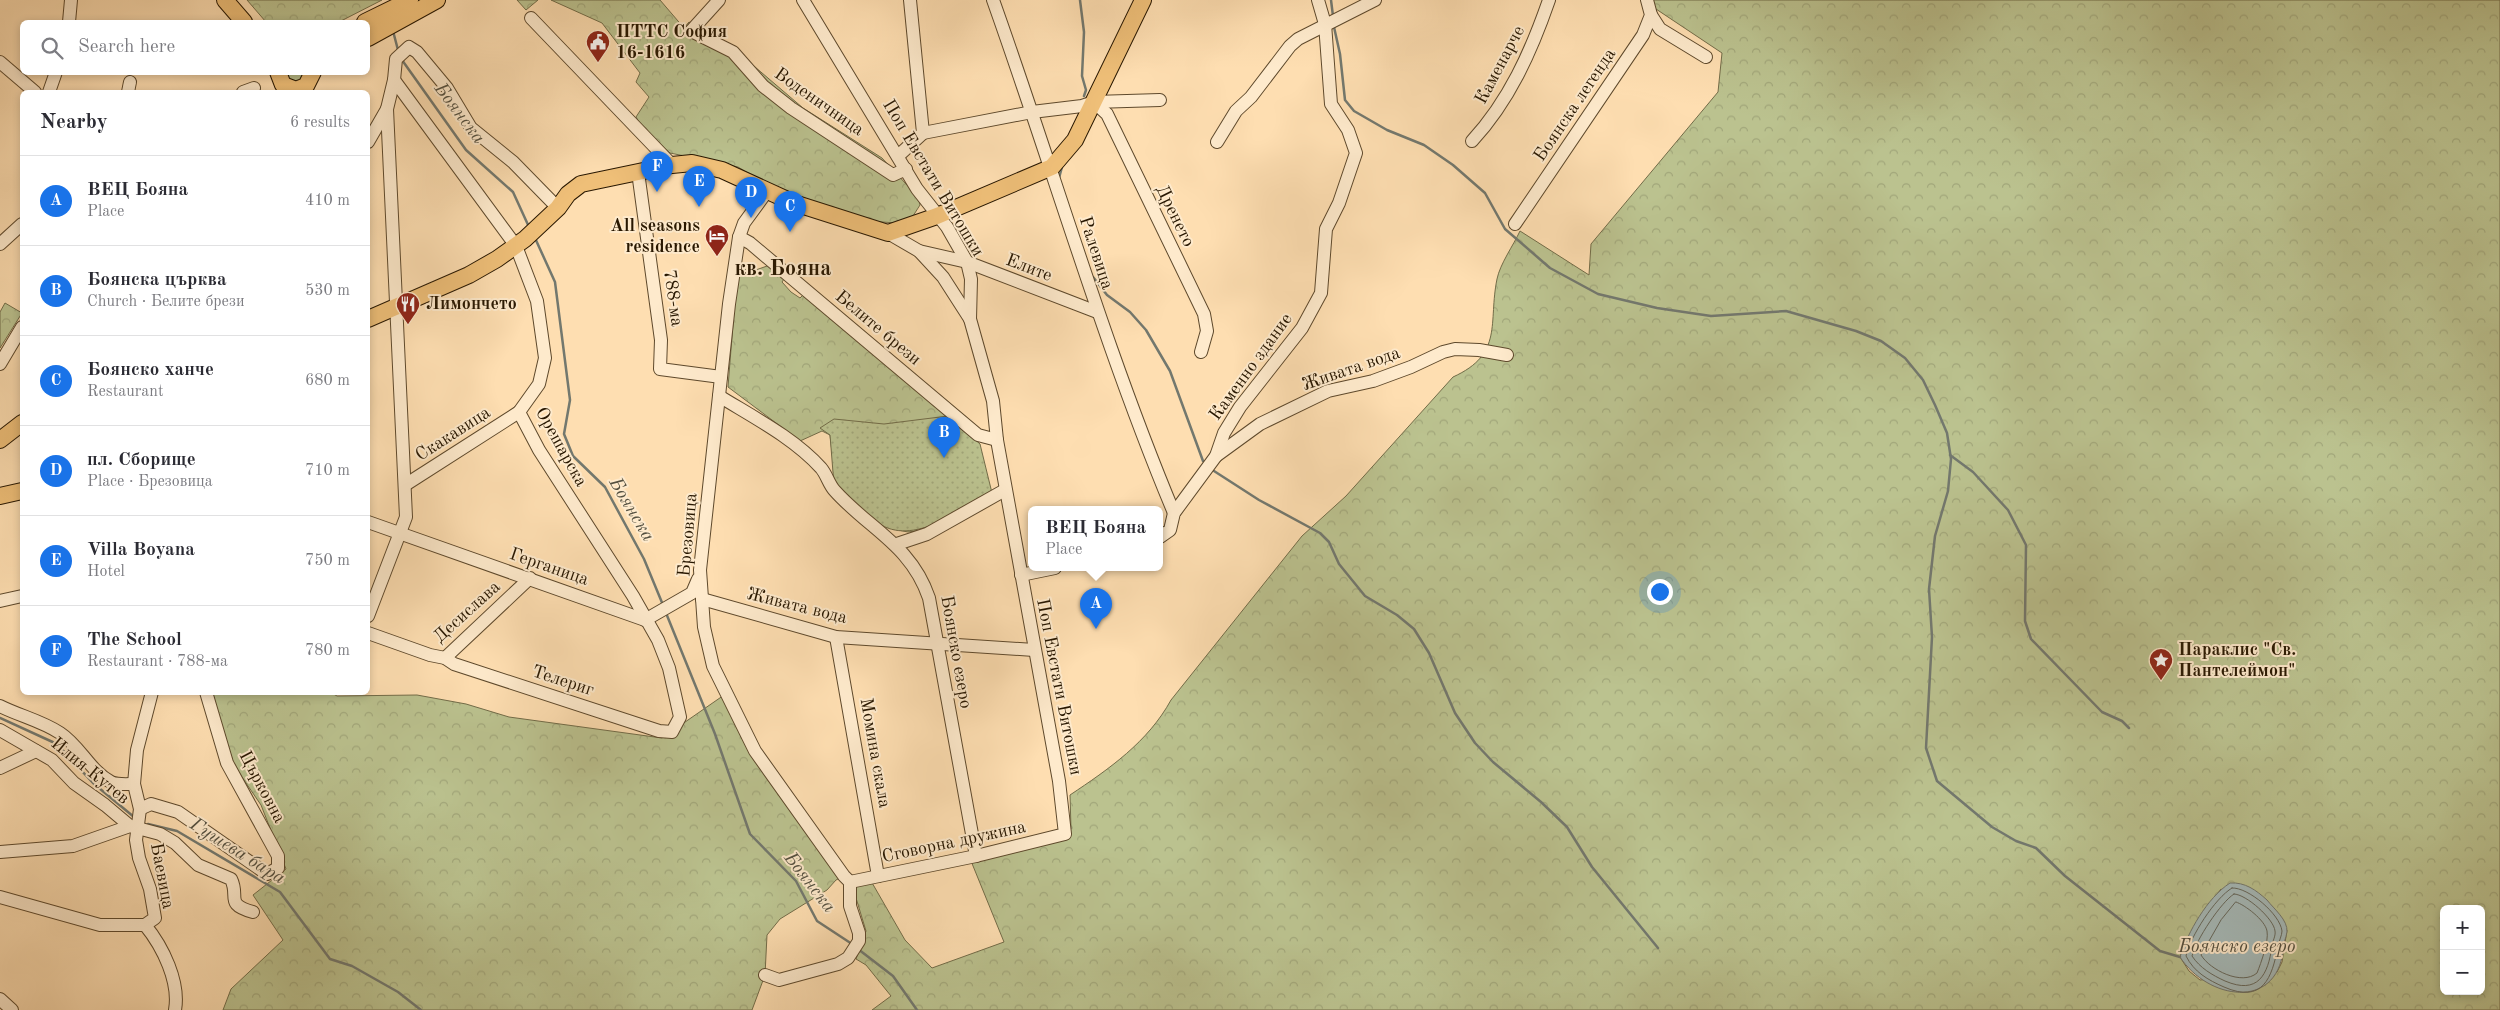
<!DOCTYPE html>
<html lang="en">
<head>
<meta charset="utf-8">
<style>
	body { margin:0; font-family:"Old Standard TT",serif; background:#f2f2f3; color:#2b2b33 }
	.controls { position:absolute; right:15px; bottom:15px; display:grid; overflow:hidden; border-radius:8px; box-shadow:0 2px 8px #0003 }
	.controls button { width:45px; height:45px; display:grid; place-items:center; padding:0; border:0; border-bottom:1px solid #e1e1e2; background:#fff; color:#2b2b33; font:25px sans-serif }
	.you { position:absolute; left:1659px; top:591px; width:18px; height:18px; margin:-12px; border:4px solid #fff; border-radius:50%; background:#1a73e8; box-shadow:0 0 0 8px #1a73e833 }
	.badge { display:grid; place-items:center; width:32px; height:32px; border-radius:50%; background:#1a73e8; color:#fff; font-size:16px; font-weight:700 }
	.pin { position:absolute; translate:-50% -41px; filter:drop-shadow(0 1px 2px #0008) }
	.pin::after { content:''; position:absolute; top:26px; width:18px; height:15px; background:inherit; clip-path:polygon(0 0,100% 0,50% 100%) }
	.popup { position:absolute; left:1028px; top:506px; width:135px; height:65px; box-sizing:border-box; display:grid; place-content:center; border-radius:8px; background:#fff; filter:drop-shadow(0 1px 4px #0005); font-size:16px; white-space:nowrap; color:#7c7c81 }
	.popup b { font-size:19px; color:#2b2b33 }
	.popup::after { content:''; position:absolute; left:50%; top:100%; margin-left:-10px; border:10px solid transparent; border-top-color:#fff }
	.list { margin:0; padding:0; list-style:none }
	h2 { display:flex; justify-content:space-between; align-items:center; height:65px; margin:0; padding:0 20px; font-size:21px }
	h2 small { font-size:16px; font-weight:400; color:#7c7c81 }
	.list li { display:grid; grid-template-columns:32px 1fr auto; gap:15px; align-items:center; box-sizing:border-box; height:90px; padding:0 20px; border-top:1px solid #e1e1e2 }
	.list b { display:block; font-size:19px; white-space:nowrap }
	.list p { margin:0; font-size:16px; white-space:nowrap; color:#7c7c81 }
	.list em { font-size:16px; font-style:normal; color:#7c7c81 }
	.icon { flex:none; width:28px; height:28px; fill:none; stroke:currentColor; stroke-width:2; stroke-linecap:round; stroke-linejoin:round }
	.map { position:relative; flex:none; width:2500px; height:1010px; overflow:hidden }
	.search { position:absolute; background:#fff; box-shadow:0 2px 8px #0003; left:20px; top:20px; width:350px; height:55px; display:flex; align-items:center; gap:12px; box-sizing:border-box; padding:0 18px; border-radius:8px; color:#7c7c81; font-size:19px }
	.panel { position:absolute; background:#fff; box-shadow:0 2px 8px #0003; left:20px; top:90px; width:350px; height:605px; border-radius:8px }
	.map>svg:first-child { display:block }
	.grass { fill:#bbc28f; stroke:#726c48 }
	.forest { fill:url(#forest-crowns); stroke:#726c48; fill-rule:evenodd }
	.garden { fill:url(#garden-dots); stroke:#726c48 }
	.water { fill:#a5b9b8; stroke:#73786e }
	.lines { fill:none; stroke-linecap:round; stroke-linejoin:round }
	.shore { stroke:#66685c; stroke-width:1 }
	.stream { stroke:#73786e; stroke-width:2.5 }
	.minor-casing { stroke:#5e492c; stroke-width:14 }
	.major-casing { stroke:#281700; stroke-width:18 }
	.minor { stroke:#feeacc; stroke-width:12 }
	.major { stroke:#efbf78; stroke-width:16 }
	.labels { text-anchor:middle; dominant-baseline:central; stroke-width:4; stroke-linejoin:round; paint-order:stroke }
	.poi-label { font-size:18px; font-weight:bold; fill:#281700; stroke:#feeacc; text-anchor:start }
	.street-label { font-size:18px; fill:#281700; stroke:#feeacc }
	.water-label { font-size:19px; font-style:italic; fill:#545040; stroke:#feeacc }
	.district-label { font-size:22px; font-weight:bold; fill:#281700; stroke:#feeacc }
</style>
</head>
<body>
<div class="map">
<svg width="2500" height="1010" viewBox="0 0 2500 1010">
	<defs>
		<pattern id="forest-crowns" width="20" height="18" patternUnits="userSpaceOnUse" patternTransform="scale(1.25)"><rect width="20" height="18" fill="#bbc28f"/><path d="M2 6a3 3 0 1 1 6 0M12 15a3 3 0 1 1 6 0" fill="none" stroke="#a1a67a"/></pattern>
		<pattern id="garden-dots" width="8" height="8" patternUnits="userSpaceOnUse" patternTransform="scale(1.25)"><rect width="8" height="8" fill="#bbc28f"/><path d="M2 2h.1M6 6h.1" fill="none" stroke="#a1a67a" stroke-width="1.8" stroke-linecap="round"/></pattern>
	</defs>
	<rect width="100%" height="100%" fill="#fedeb1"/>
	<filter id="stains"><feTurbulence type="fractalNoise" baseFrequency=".004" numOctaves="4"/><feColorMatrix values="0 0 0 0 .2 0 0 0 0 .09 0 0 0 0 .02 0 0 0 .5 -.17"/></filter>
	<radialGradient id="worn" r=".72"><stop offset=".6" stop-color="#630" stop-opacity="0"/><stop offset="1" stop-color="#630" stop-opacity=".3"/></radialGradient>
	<path class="grass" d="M287,73H304L301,79L294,81L289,79Z"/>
	<g class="forest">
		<path d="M247,0H382L339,22H266Z"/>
		<path d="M517,0H538L526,10Z"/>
		<path d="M551,0H660L684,28L689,22L734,49L803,108L882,158L918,197L920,205L913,216L897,223L867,221L767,184L738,167L670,153L644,131L636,117L649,97L636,82L640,73L602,23Z"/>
		<path d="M1653,0H2500V1010H872L891,996L866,965L856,959L866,931L853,888L871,881L905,940L932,968L1004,942L971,861L1071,829L1070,795C1109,769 1148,742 1171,700L1302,536L1346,496L1453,377C1504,354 1488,323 1497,279C1500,264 1513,246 1520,231L1589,275L1591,244L1718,92L1722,53L1653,7ZM2221,889L2287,930L2282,962L2277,972L2200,980L2189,971L2180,957C2188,932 2205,910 2221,889ZM2444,909H2481V991H2444Z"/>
		<path d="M770,265L784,279L782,282L791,292L800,298L803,295L980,444L916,531L908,532L893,529L833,461L830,435L822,431L800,441L728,387L736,286L740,266L750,272Z"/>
		<path d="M5,303L22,313L0,348V312Z"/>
		<path d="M330,692L337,696L417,695L466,704L509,717L662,738L727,693L755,751L844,876L836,880L827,890L780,919L767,935L765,975L752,1010H223L231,989L283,940L253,895L286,869L261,805L235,767L210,693Z"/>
	</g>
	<path class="garden" d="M948,416L980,444L992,493C960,510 913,547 878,523C862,511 848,497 834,485L830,435L820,428L834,419L884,424Z"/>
	<path class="water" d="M2230,883C2245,882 2256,890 2267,900C2274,909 2288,920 2287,932C2286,938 2283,944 2283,951C2276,1010 2208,1000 2180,957C2188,932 2207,898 2230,883Z"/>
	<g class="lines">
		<g class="shore">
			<path d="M2232,888C2248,887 2280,914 2282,931C2282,935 2279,941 2278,946C2272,978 2263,1004 2224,987C2208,980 2194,972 2186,956C2190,937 2215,898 2232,888Z"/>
			<path d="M2234,894C2246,894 2274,919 2275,931C2276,936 2272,942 2272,946C2268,975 2258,995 2225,981C2212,975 2200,968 2192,956C2196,940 2221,902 2234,894Z"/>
			<path d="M2236,902C2245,905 2265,920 2267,931C2269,941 2261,963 2257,973C2242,986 2210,970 2201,955L2221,920Z"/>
		</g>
		<g class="stream">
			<path d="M1080,0L1084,32L1082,76L1086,90L1084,96"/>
			<path d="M1331,0L1333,16"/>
			<path d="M1334,27L1340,54L1345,100L1354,111L1387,130L1424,145L1453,165L1485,193L1505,229L1550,268L1598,294L1657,308L1711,316L1786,311L1856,331L1881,341L1905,358L1923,380L1935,405L1947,433L1951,459L1948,491L1935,536L1929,589L1932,637L1926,748L1937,781L1992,827L2016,841L2036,848L2065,876L2160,951L2180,957"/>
			<path d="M393,31L398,50"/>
			<path d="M402,60L466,150L513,192L529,227"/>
			<path d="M1059,178L1062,167"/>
			<path d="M535,238L555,282L570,400L564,434L573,456L605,487L644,559L663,605"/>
			<path d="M1093,277L1107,295L1130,312L1146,330L1170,371L1203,461"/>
			<path d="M1950,455L1973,472L2008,510L2026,545L2025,621L2031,639L2102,712L2122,721L2129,728"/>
			<path d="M1214,471L1259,500L1320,533L1329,542L1339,564L1365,596L1397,615L1414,629L1429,653L1455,713L1475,743L1493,762L1541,802L1567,827L1592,867L1658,948"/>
			<path d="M666,613L715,734L750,834L796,881L817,921L852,944"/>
			<path d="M0,718L57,744L93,783L134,817"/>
			<path d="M148,824L177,831L280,892L330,959L352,966L398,992L421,1010"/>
			<path d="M858,949L893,976L917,1010"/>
		</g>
		<g class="minor-casing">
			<g id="minor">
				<path d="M719,0L691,31L733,52L763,86L791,108L893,175L906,169"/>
				<path d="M803,0L917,189L947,227L967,262L971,279L970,319L993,401L997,440L1059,781L1065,834L976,856L850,882"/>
				<path d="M993,0C1054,171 1104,346 1174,513"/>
				<path d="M1651,15L1660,29L1706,57"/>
				<path d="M531,18L672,165"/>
				<path d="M69,22L71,0"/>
				<path d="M0,62L35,92"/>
				<path d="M49,92L56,72"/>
				<path d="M128,92L130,82"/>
				<path d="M243,92L254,88"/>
				<path d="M1094,102L1107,114L1204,314L1207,331L1201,352"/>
				<path d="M923,133L1032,112L1082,106L1094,102L1160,100"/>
				<path d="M1472,141C1509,101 1531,52 1549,0"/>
				<path d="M368,142L387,109"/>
				<path d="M1217,142L1236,111L1251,97L1290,46L1298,39L1375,0"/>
				<path d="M898,156L923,133L910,0"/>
				<path d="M638,172L661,340L660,369L721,377"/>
				<path d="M768,190L744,223L739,237L729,304L700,570L704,627L713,666L755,751L844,876L850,882"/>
				<path d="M1515,224L1643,35L1651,15L1647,0"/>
				<path d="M888,233L919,251L943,277L970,319"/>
				<path d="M739,237L750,243L978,435L997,440"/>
				<path d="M0,244L22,224"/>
				<path d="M919,251L967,262L1097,312"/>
				<path d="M0,364L22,327"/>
				<path d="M719,396C753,417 794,438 821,468C827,475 829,485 835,491C869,529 911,545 929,598L976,856"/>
				<path d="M1216,456L1260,424L1328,391L1373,381L1411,367L1443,352L1455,349L1479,350L1507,355"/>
				<path d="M405,485L519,412"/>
				<path d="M368,522L645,620"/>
				<path d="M1160,537L1170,530L1174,513L1216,456L1224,433L1240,407L1302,328L1321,293L1326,229L1339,203L1356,153L1348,130L1331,104L1325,24L1318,0"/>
				<path d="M897,544L927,534L1005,490"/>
				<path d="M1021,575L1055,568"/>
				<path d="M702,599L836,637L1034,650"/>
				<path d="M0,601L22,596"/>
				<path d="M368,616L406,517L387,109L394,80L396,59L409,47L417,52L447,88L471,128L513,162L558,208"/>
				<path d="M645,620L692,593L698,579"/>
				<path d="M368,633L430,655L445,658L454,664L659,731L672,732L680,717L669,668L658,640L633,596L539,450L519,412L539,384L545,358L537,301L516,246L394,80"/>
				<path d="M836,637L878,876"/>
				<path d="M445,658L530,578"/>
				<path d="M152,692L137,750L134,784L140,809L136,840L139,858L150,889L155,918L145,925C163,947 180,982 175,1010"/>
				<path d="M0,706C20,716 42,721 60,733C80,746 90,771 111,782C117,785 127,784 134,784"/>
				<path d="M0,730L52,760L74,783L105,805L130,826"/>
				<path d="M0,768L36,751"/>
				<path d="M140,809L151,804L178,812L267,874L278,868V856L227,763L206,692"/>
				<path d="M0,852L73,846L130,826L160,834L175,843L198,865L231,879C240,897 224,904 253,912"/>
				<path d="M0,897L100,925H145"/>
				<path d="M765,975L779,980L838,964L848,958L859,941V933L850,906V882"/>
				<path d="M0,999L12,1010"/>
			</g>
		</g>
		<g class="major-casing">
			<g id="major">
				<path d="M225,0L244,22"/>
				<path d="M365,22L410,0"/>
				<path d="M368,38L437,0"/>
				<path d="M278,72L283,85L296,90L306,86L313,72"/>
				<path d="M368,319L469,275L497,259L525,239L558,208L568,194L581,184L672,165L692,163L722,170L794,203L888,233L937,216L1052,167L1075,140L1143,0"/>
				<path d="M0,440L22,423"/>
				<path d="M0,496L22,491"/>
			</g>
		</g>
		<use href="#minor" class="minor"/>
		<use href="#major" class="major"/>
	</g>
	<defs>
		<g id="civic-pin" transform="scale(1.25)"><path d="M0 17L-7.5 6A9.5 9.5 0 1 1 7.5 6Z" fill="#8f2418" stroke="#feeacc"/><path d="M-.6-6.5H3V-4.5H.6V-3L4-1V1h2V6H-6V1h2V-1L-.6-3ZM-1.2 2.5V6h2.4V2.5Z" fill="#fff"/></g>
		<g id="hotel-pin" transform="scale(1.25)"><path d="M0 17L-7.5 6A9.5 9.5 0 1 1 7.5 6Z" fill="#8f2418" stroke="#feeacc"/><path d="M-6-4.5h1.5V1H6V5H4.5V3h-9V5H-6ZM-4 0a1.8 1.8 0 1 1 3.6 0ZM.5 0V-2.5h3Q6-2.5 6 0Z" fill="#fff"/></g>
		<g id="restaurant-pin" transform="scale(1.25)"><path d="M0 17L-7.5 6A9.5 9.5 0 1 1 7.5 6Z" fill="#8f2418" stroke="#feeacc"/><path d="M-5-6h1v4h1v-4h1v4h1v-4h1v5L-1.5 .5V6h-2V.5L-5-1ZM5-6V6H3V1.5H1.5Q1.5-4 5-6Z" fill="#fff"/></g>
		<g id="sight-pin" transform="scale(1.25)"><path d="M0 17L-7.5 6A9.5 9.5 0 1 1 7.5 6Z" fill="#8f2418" stroke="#feeacc"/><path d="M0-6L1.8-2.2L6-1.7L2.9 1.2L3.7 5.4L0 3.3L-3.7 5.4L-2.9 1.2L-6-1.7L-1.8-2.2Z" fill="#fff"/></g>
	</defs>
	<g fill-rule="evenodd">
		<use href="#civic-pin" x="598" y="42"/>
		<use href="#hotel-pin" x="717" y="236"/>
		<use href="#restaurant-pin" x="408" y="304"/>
		<use href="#sight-pin" x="2161" y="660"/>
	</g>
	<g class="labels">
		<g class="poi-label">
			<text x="616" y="32">ПТТС София<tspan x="616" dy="21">16-1616</tspan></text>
			<text x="700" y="226" text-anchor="end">All seasons<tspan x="700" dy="21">residence</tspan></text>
			<text x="426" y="304">Лимончето</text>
			<text x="2178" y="650">Параклис "Св.<tspan x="2178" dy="21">Пантелеймон"</tspan></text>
		</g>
		<g class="street-label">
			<text transform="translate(1500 65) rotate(-62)">Каменарче</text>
			<text transform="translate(819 102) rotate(35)">Воденичница</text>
			<text transform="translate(1575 105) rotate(-56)">Боянска легенда</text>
			<text transform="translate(933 178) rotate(59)">Поп Евстати Витошки</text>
			<text transform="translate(1175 216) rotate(64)">Дренето</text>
			<text transform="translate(1096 253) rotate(72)">Ралевица</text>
			<text transform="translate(1029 268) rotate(21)">Елите</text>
			<text transform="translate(673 298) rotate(82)">788-ма</text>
			<text transform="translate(878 328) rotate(40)">Белите брези</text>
			<text transform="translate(1251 367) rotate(-54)">Каменно здание</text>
			<text transform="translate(1351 369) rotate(-19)">Живата вода</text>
			<text transform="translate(453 434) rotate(-33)">Скакавица</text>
			<text transform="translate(561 447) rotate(61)">Орешарска</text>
			<text transform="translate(688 535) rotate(-85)">Брезовица</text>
			<text transform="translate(549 567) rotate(19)">Герганица</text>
			<text transform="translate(797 606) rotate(14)">Живата вода</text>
			<text transform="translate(467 612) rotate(-42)">Десислава</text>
			<text transform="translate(956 652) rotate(80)">Боянско езеро</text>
			<text transform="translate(563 681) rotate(18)">Телериг</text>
			<text transform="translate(1059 687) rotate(79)">Поп Евстати Витошки</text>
			<text transform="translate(875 753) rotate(80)">Момина скала</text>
			<text transform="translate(90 771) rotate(39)">Илия Кутев</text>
			<text transform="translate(262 787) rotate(62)">Църковна</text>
			<text transform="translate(954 842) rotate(-12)">Сговорна дружина</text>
			<text transform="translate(162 876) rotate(79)">Баевица</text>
		</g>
		<g class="water-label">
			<text transform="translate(459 114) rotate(53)">Боянска</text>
			<text transform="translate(631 510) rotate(59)">Боянска</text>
			<text transform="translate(237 852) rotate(32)">Гушева бара</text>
			<text transform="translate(809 883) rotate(52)">Боянска</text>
			<text x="2237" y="947">Боянско езеро</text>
		</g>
		<g class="district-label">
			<text x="783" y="269">кв. Бояна</text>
		</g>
	</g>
	<rect width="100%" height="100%" filter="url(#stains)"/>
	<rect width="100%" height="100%" fill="url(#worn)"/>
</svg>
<div class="controls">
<button>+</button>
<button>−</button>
</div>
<div class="you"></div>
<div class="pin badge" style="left:1096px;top:629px">A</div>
<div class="popup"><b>ВЕЦ Бояна</b>Place</div>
<div class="pin badge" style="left:944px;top:458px">B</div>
<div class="pin badge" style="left:790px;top:232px">C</div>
<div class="pin badge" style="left:751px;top:218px">D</div>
<div class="pin badge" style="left:699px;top:207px">E</div>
<div class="pin badge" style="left:657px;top:192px">F</div>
<div class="search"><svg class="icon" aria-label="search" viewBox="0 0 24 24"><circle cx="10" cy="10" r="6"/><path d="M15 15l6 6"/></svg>Search here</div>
<section class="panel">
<h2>Nearby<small>6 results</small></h2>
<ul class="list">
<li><span class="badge">A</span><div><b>ВЕЦ Бояна</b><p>Place</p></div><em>410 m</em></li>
<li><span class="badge">B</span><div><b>Боянска църква</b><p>Church · Белите брези</p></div><em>530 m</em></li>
<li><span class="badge">C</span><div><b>Боянско ханче</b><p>Restaurant</p></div><em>680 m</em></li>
<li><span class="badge">D</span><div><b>пл. Сборище</b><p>Place · Брезовица</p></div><em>710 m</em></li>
<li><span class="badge">E</span><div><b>Villa Boyana</b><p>Hotel</p></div><em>750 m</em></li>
<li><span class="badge">F</span><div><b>The School</b><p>Restaurant · 788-ма</p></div><em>780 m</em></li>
</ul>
</section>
</div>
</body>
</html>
